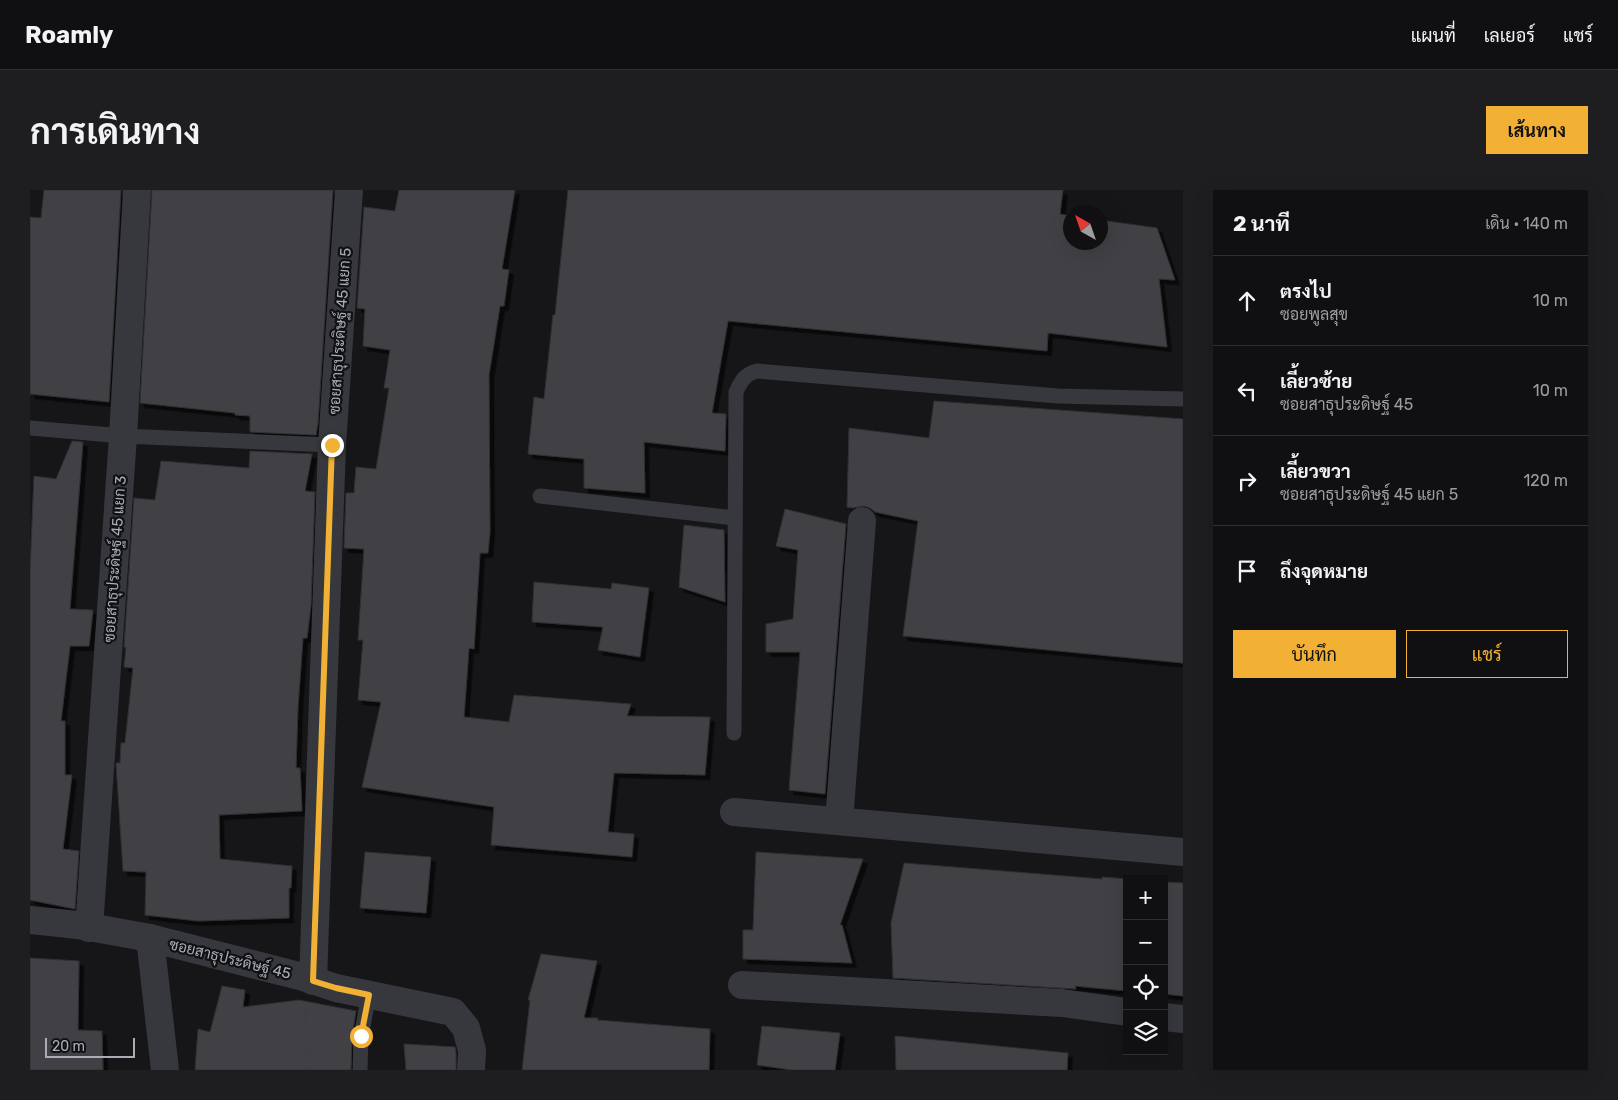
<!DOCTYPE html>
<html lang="th">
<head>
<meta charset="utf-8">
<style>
	body { margin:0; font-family:Rubik,Sarabun,sans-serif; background:#1e1e20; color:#f1f3f6 }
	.controls { position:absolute; right:15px; bottom:15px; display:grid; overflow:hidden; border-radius:0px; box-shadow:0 5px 20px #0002 }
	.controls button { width:45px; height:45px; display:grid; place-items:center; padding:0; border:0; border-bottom:1px solid #303032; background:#101012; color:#f1f3f6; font:25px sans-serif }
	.compass { position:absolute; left:1033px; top:15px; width:45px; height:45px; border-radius:50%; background:#101012; box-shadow:0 5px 20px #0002; rotate:320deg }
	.scale { position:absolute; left:15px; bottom:12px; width:90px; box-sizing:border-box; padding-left:5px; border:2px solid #a8adb8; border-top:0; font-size:14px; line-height:18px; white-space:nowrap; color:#a8adb8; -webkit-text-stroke:4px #111113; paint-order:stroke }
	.stop { position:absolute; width:15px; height:15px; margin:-11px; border:4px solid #f2b134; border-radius:50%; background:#fff }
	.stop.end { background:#f2b134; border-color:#fff; box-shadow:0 1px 5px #0008 }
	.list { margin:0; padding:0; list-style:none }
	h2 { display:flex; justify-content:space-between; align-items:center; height:65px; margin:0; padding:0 20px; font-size:21px }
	h2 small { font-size:16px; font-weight:400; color:#9c9d9f }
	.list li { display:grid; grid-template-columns:32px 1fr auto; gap:15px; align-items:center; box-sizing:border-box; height:90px; padding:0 20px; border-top:1px solid #303032 }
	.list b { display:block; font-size:19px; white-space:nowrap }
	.list p { margin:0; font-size:16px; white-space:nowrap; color:#9c9d9f }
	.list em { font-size:16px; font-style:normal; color:#9c9d9f }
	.actions { display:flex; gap:10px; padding:15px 20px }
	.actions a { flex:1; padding:11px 0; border:1px solid #f2b134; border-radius:0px; text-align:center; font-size:18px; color:#f2b134 }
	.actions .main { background:#f2b134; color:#111 }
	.icon { flex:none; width:28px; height:28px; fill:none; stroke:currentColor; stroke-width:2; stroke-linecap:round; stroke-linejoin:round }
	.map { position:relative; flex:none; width:1153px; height:880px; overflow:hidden; border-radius:0px }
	header { display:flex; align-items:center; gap:30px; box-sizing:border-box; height:70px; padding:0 25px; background:#101012; border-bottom:1px solid #303032 }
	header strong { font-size:24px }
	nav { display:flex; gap:28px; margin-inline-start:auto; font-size:18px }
	.intro { display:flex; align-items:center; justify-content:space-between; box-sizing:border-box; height:120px; padding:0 30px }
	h1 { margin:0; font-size:35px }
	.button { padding:12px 22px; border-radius:0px; background:#f2b134; color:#111; font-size:18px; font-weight:700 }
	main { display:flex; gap:30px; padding:0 30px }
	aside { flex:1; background:#101012; border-radius:0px; box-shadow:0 5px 20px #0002 }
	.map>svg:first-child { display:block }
	.building { fill:#404145; stroke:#303034; filter:url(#shadow) }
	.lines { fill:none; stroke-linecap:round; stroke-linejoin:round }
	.path { stroke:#3d3f44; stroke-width:3; stroke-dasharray:2.5 4; stroke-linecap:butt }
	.lane { stroke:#37383d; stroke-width:15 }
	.street { stroke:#37383d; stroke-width:28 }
	.route { stroke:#f2b134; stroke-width:6 }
	.labels { text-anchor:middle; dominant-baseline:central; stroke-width:4.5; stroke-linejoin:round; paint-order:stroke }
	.street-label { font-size:15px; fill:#a8adb8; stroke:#111113 }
</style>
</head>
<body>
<header>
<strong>Roamly</strong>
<nav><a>แผนที่</a><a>เลเยอร์</a><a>แชร์</a></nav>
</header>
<div class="intro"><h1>การเดินทาง</h1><a class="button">เส้นทาง</a></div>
<main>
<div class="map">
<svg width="1153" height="880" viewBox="0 0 1153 880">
	<defs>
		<filter id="shadow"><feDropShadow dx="4.5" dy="4.5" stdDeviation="0" flood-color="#0009"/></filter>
	</defs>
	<rect width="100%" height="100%" fill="#161618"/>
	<g class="building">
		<path d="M14,0H91L79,212L0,204V27L11,28Z"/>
		<path d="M122,0H303L288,233L286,245L220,242V226L205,225V223L110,213Z"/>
		<path d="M369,0H485L472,79L479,80L474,116H470L459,185L460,342L458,363H450L444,459L439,458L434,527L479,532L484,505L601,514L597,526L680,527L675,585L584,583L578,642L604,644L602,667L461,655L464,617L332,597L351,512L328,510L333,450H328L334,359L314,358L316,303H324L326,277L346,279L359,198H354L360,160L333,156L335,119L327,118L334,17L365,21Z"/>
		<path d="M538,0H1033L1030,24L1040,26V52H1070V30L1127,38L1145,90L1129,89L1137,157L1018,143L1017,161L698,131L682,223L696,224L695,261L614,252L615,303L554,298V269L498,264L504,207L514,209L523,125H525Z"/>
		<path d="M904,211L1153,229V473L873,446L888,331L845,322L840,318L834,316L823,318L817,317L819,238L899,248Z"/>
		<path d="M42,251L53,252L40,419L63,420L59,456H40L31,531H35V585H42L33,659L49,661L45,719L0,710V381L4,286L26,289Z"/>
		<path d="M220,261L282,264L275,301L285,302L281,415L277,448H273L268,517L266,578H270L272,621L189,625L190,669L262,676L261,698H259V728L168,731L115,725L116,682L93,681L86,573H90L91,553H95L103,478L94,477L96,457H94L104,308L125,310L131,271L219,278Z"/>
		<path d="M755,319L816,334L795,604L759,600L770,462H736V434L763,429L768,360L746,356Z"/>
		<path d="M654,335L694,340L695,412L649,397Z"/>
		<path d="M504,392L581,399L582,393L619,398L610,467L568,460L573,437L502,432Z"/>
		<path d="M335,662L401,667L396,723L330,718Z"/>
		<path d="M726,662L833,669L810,735H812L822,773L713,769V740H723Z"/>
		<path d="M874,673L1072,689V687L1097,689V801L1045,796L1046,799L863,788L861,733Z"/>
		<path d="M1134,692L1153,693V806L1134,804Z"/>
		<path d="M511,764L567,771L554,828H568L567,830L680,839L679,880H492L500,810H498Z"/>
		<path d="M0,768L49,771L48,840L72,841L73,880H0Z"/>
		<path d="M192,796L215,800L213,817L269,810L326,821L322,846L321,880H165L168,839L180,842Z"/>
		<path d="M732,836L810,843L805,880H762L727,875Z"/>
		<path d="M865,846L1038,863L1037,880H866Z"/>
		<path d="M374,854L425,857L426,862V880H376Z"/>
	</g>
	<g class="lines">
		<path class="path" d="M276,818L277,880"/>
		<g class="lane">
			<path d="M0,238L93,246L302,255"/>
			<path d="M510,306L705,328"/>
			<path d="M704,543L706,202C711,191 715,184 727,181L1028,206L1153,209"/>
			<path d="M330,880L331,846L339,805"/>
		</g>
		<g class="street">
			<path d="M704,622L1153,662"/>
			<path d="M809,631L832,331"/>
			<path d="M0,730L48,735L120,748L273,787L306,798L423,822L436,838L442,860L441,880"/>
			<path d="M59,738L93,246L107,0"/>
			<path d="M120,748L135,880"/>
			<path d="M283,791L302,255L319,0"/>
			<path d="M712,795L1032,813L1097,822"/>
			<path d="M1134,827L1153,829"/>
		</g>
	</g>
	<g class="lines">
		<path class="route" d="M302,255L283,791L306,798L339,805L331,846"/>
	</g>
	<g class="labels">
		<g class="street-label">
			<text transform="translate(310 141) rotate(-86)">ซอยสาธุประดิษฐ์ 45 แยก 5</text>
			<text transform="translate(85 369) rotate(-86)">ซอยสาธุประดิษฐ์ 45 แยก 3</text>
			<text transform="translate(200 769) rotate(14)">ซอยสาธุประดิษฐ์ 45</text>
		</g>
	</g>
</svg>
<div class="controls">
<button>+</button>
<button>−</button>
<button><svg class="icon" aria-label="locate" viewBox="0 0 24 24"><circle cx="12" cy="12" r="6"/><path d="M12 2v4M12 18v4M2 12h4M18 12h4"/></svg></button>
<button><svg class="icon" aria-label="layers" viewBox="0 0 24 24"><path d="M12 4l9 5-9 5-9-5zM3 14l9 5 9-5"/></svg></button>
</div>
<svg class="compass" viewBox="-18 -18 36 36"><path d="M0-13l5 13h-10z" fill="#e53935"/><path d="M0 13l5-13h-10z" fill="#9c9d9f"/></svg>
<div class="scale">20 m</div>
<div class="stop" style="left:331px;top:846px"></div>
<div class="stop end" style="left:302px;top:255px"></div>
</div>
<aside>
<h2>2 นาที<small>เดิน · 140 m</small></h2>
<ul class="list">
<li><svg class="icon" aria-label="ahead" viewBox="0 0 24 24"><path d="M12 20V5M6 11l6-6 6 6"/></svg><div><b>ตรงไป</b><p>ซอยพูลสุข</p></div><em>10 m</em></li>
<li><svg class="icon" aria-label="left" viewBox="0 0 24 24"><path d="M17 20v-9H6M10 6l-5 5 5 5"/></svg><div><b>เลี้ยวซ้าย</b><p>ซอยสาธุประดิษฐ์ 45</p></div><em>10 m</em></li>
<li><svg class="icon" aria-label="right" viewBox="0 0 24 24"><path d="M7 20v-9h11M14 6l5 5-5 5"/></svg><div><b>เลี้ยวขวา</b><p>ซอยสาธุประดิษฐ์ 45 แยก 5</p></div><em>120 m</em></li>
<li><svg class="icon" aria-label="arrive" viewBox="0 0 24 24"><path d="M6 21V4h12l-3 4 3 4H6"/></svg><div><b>ถึงจุดหมาย</b></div></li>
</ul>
<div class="actions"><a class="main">บันทึก</a><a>แชร์</a></div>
</aside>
</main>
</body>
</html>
